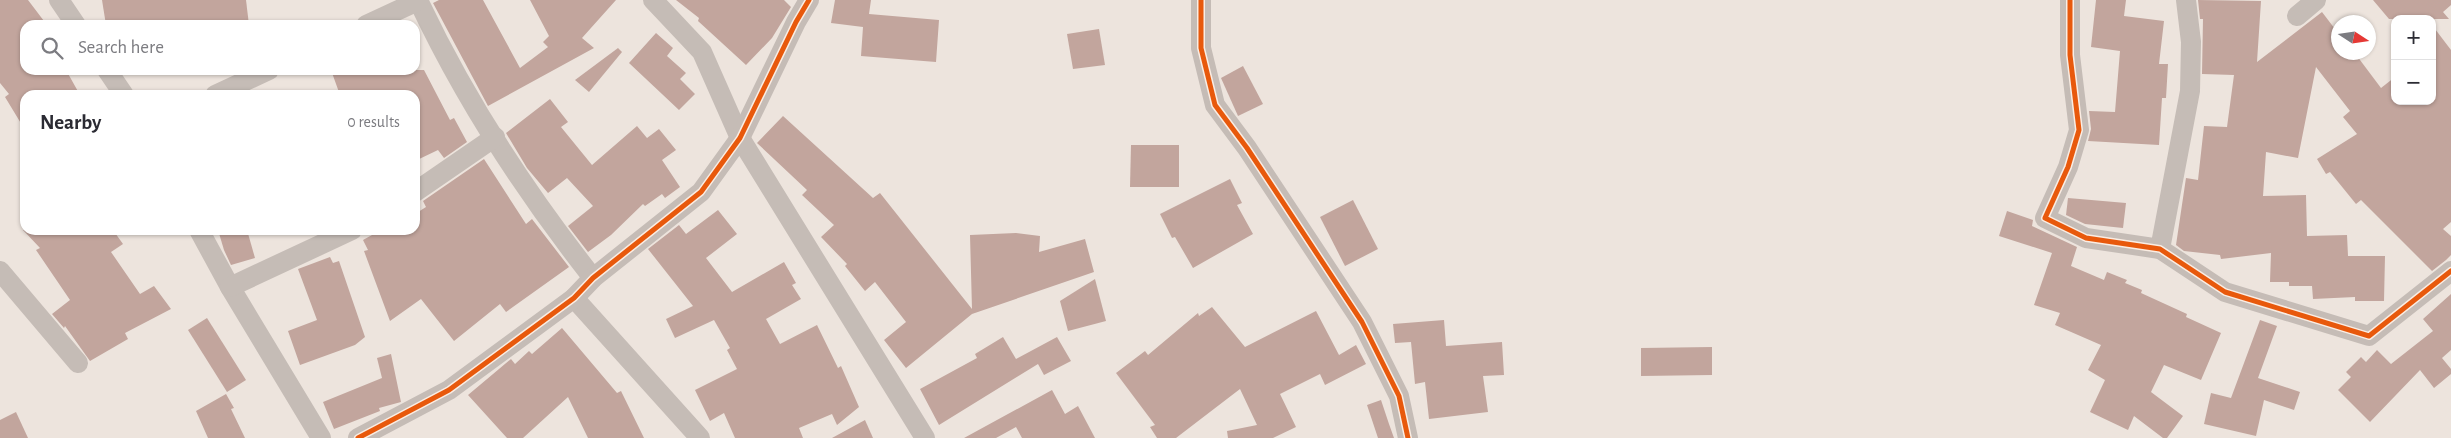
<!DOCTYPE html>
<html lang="en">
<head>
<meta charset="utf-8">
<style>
	body { margin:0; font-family:"Alegreya Sans",sans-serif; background:#f7f7f7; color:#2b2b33 }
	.controls { position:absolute; right:15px; top:15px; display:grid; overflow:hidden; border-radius:10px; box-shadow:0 1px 4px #0004 }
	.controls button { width:45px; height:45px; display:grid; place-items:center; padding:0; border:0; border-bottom:1px solid #e1e1e2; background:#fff; color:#2b2b33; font:25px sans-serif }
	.compass { position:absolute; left:2331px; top:15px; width:45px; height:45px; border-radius:50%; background:#fff; box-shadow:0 1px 4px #0004; rotate:102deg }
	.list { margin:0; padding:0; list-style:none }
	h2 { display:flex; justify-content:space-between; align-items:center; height:65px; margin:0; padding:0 20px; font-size:21px }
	h2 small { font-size:16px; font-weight:400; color:#7c7c81 }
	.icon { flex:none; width:28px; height:28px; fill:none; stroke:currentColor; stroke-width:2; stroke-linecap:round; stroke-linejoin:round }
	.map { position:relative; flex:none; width:2451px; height:438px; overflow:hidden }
	.search { position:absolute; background:#fff; box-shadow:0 1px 4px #0004; left:20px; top:20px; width:400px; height:55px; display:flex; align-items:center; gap:12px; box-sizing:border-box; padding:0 18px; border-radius:15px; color:#7c7c81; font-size:19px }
	.panel { position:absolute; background:#fff; box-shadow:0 1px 4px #0004; left:20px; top:90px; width:400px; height:145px; border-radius:15px }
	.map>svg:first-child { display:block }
	.building { fill:#c2a59d }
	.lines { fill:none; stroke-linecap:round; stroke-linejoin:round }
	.minor { stroke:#c5bcb6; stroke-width:20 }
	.cycleway-casing { stroke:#faede3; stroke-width:8 }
	.cycleway { stroke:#e8590c; stroke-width:5 }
</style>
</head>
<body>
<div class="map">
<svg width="2451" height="438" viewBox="0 0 2451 438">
	<rect width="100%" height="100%" fill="#ede4dd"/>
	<g class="building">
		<path d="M0,0H28L47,25H25V70H66L80,95H25V130L5,97L9,94L0,83Z"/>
		<path d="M102,0H246L249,25H106Z"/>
		<path d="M439,0H483L520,68L548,47L543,42L549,36L530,0H616L582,38L594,48L488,106L433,3Z"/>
		<path d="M676,0H784L791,7L772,38L746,65L698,21L699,18Z"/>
		<path d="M835,0H871L869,14L939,20L936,62L861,56L863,27L831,23Z"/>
		<path d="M2096,0H2126L2124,16L2164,21L2159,64H2168L2166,98H2162L2159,145L2088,141L2091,129L2089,111L2115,112L2120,51L2091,47Z"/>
		<path d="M2198,0L2261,1L2257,62L2322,12L2338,33V52H2354L2381,88L2395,77V101H2432V25L2451,50V222L2443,229L2451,236V255L2446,260L2432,271L2361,200L2356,204L2330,172L2326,174L2317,159L2357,134L2343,117L2350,111L2316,67L2298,158L2266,152L2263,196L2306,195L2307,236L2347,235L2348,256H2385L2384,301H2355V297L2313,299L2312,286H2289V282H2270L2271,253L2221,259L2220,255L2184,251L2176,245L2186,178L2198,180L2204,126L2227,127L2234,75L2202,74L2203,19H2200Z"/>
		<path d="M2373,0H2451V5L2443,12L2449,19H2389Z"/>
		<path d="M1099,29L1105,65L1073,69L1067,34Z"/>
		<path d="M656,33L673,48L667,56L686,73L680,79L695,94L679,110L629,63Z"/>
		<path d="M618,48L622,52L589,92L575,80Z"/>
		<path d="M1243,66L1263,104L1238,116L1221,78Z"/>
		<path d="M331,70H424L450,120L454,118L467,142L444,158L438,150L415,161V95H340Z"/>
		<path d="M550,99L568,122L561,127L592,165L637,126L647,138L659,129L676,150L662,160L680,187L665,198L662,194L645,206L643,204L611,235L588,252L568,226L593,206L567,178L548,193L527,168L506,133Z"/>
		<path d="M783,116L873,198L880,193L972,309L970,235L1016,233L1040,236L1039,252L1085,239L1094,272L972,314L906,368L884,340L906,322L875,282L865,291L845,266L847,264L821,237L834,225L802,195L807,190L757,143Z"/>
		<path d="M1131,145H1179V187H1130Z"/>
		<path d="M484,159L526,224L532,219L569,267L506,312L500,304L454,341L421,299L390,321L364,251L368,250L363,240L381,230H415V214L426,207L423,201Z"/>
		<path d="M1230,179L1242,203L1237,205L1253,234L1193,268L1175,237L1172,238L1160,214Z"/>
		<path d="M2068,198L2126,203L2123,228L2085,224L2066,215Z"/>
		<path d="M1353,200L1378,249L1345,266L1320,217Z"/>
		<path d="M718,210L737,234L706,258L732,292L784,262L796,283L792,285L801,299L766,319L780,344L817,325L838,368L841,366L859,407L837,425L832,414L799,428L803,438H735L724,413L710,421L695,390L737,369L727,350L730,348L714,320L675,338L666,319L693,306L648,249L679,225L686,234Z"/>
		<path d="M2007,211L2033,220L2032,226L2077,247L2071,266L2104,280L2107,272L2127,280L2125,283L2142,290L2141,293L2187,314L2186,317L2221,333L2201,380L2164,365L2151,392L2183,416L2167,438H2163L2134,416L2128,430L2090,412L2105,380L2088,370L2101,345L2055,325L2060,313L2034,305L2052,253L1999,236Z"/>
		<path d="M23,230H113L123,244L111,252L140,294L154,286L171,309L125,333L128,339L90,361L65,326L64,328L52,314L70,300L36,250L40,248Z"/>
		<path d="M218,230H247L255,258L231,265L224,250Z"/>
		<path d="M330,257L333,263L339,261L365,337L355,345L300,365L288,331L317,320L298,269Z"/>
		<path d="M1095,279L1106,321L1068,331L1060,301Z"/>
		<path d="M2451,294V350L2442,358L2451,369V374L2434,388L2420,370L2370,422L2338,390L2351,377L2346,372L2361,357L2366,362L2377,350L2391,364L2433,331L2423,319Z"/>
		<path d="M1212,307L1245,347L1316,311L1339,355L1356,345L1366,364L1325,385L1320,374L1280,394L1296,427L1273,438H1228L1227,431L1257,425L1240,389L1176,438H1157L1150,427L1155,425L1116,373L1145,351L1148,355L1198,313L1199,316Z"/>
		<path d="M207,318L246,380L227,392L188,330Z"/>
		<path d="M1444,320L1446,346L1502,342L1504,375L1483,376L1488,412L1429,419L1425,382L1415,384L1411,342L1395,343L1393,324Z"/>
		<path d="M2260,320L2277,326L2258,378L2300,392L2294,410L2264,400L2256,436L2204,424L2211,393L2231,398Z"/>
		<path d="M562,328L617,393L621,391L644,438H588L568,397L523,438H507L468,395L511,359L515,364L529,351L532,354Z"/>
		<path d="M1003,337L1016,359L1057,337L1071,361L1044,375L1038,364L939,425L920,389L977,358L975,354Z"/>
		<path d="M1712,347V375L1641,376V348Z"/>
		<path d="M391,354L401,402L379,408L380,411L334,429L323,402L382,378L377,358Z"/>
		<path d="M1052,390L1065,414L1078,406L1095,438H1022L1016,427L996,438H964Z"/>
		<path d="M226,394L234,408L231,409L245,438H208L196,411Z"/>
		<path d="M1381,400L1389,424L1394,438H1378L1367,405Z"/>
		<path d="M16,412L28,438H0V420Z"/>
		<path d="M865,420L873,438H832Z"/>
	</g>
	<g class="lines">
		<g class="minor">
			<path d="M59,0L76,25"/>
			<path d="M418,0C464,98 526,193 593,278"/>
			<path d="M653,0L702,52L740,138L925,438"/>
			<path d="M1201,0V48L1215,105L1247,148L1362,322L1399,396L1408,438"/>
			<path d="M2070,0V55L2079,130L2068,167L2045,218L2086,238L2160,249L2225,292L2369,336L2451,271"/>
			<path d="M2297,16L2316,0"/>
			<path d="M366,25L418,1"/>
			<path d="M107,70L124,95"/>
			<path d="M215,95L269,70"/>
			<path d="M415,192L495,137"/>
			<path d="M199,230L230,287L321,438"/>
			<path d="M2160,249L2190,91L2191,42L2186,0"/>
			<path d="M0,271L78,363"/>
			<path d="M230,287L352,230"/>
			<path d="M574,298L700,438"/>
			<path d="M358,438L449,390L574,298L593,278L701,192L740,138L796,22L809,0"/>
		</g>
		<g class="cycleway-casing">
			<g id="cycleway">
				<path d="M1201,0V48L1215,105L1247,148L1362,322L1399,396L1408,438"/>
				<path d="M2070,0V55L2079,130L2068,167L2045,218L2086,238L2160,249L2225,292L2369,336L2451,271"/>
				<path d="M358,438L449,390L574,298L593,278L701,192L740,138L796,22L809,0"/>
			</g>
		</g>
		<use href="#cycleway" class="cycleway"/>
	</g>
</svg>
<div class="controls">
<button>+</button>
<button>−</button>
</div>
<svg class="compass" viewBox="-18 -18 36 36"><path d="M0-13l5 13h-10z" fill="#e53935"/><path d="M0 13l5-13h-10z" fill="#7c7c81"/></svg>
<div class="search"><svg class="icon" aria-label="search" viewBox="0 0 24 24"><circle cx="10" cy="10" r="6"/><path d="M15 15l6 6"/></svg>Search here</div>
<section class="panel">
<h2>Nearby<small>0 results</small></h2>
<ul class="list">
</ul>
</section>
</div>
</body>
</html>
